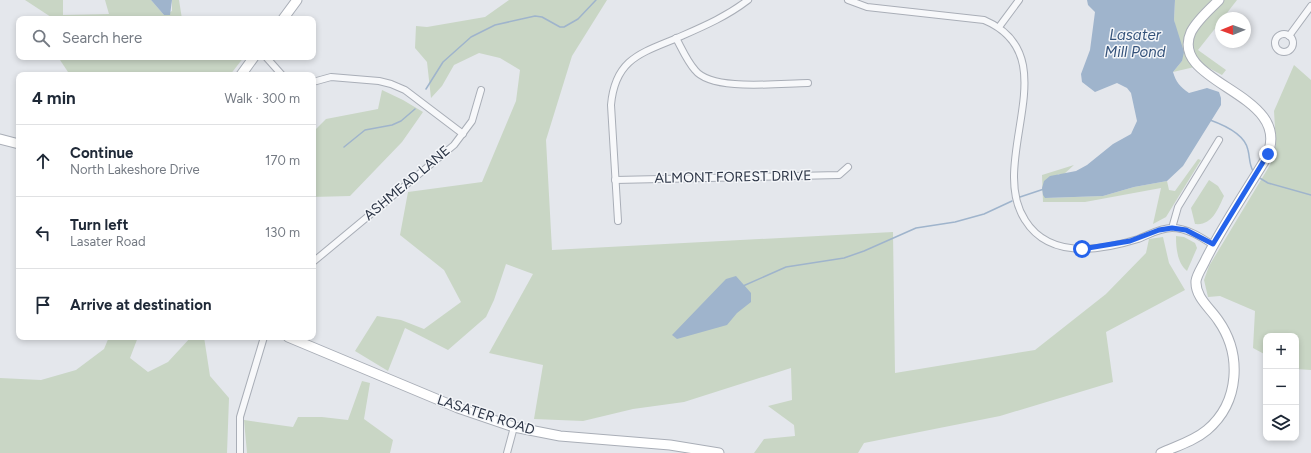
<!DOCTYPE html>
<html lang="en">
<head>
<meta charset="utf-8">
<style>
	body { margin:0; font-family:Figtree,sans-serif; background:#f6f6f7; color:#1f2937 }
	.controls { position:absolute; right:12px; bottom:12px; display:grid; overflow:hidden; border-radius:8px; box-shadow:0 2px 6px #0003 }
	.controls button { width:36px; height:36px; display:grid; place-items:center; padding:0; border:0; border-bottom:1px solid #e0e1e3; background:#fff; color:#1f2937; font:20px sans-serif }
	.compass { position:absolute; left:1215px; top:12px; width:36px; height:36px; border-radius:50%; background:#fff; box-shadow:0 2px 6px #0003; rotate:269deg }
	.stop { position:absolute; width:12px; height:12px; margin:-9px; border:3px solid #2563eb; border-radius:50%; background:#fff }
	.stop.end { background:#2563eb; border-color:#fff; box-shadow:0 1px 4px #0008 }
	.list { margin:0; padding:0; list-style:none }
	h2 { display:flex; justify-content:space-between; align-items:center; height:52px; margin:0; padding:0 16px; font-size:17px }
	h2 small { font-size:13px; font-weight:400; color:#747a83 }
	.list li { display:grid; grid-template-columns:26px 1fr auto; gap:12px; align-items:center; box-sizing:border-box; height:72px; padding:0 16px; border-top:1px solid #e0e1e3 }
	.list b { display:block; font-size:15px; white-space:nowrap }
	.list p { margin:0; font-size:13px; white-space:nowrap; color:#747a83 }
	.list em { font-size:13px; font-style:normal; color:#747a83 }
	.icon { flex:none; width:22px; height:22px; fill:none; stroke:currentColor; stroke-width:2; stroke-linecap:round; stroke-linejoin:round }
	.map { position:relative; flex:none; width:1311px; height:453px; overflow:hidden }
	.search { position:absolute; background:#fff; box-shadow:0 2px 6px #0003; left:16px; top:16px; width:300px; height:44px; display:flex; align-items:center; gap:10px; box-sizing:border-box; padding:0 14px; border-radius:8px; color:#747a83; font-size:15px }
	.panel { position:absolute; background:#fff; box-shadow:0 2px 6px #0003; left:16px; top:72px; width:300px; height:268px; border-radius:8px }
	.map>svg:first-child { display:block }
	.green { fill:#c9d6c5 }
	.water { fill:#9fb4cc }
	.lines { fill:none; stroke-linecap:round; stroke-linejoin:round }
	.stream { stroke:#9fb4cc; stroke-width:1.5 }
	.street-casing { stroke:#a9aeb7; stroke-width:8 }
	.secondary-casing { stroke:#a9aeb7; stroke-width:11 }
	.street { stroke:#f7f8fa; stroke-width:6 }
	.secondary { stroke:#fff; stroke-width:9 }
	.route { stroke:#2563eb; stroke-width:5 }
	.labels { text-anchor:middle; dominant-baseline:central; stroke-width:3; stroke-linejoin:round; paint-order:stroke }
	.street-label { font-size:14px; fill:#2b3445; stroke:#f4f6f9 }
	.water-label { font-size:15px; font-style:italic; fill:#34527a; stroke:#f4f6f9 }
</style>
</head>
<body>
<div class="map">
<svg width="1311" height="453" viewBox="0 0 1311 453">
	<rect width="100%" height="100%" fill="#e4e7ec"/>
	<g class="green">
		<path d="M25,0H63V15L109,14L105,0H151L164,15L172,11V0H179L182,19H54Z"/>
		<path d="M509,0H607L572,56L546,140L552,250L893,232L895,373L1035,350L1106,294L1146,253L1149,239L1163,237L1169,263L1185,290L1106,332L1113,382L1000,416L864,443L858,453H754L764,439L795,436L794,425L768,406L792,400L791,368L684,402L633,409L583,421L534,419L543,365L489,353L533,274L506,264L494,300L486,317L448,350L405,328L388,371L355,351L377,316L401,320L424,329L461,302L444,270L400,235L408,192L482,182L516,101L520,70L500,58L479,53L454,65L442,86L431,98L427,62L415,48L416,26L427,27L485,17Z"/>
		<path d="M1175,0H1237L1223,18H1221V21L1198,50L1226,70L1222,75L1203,65L1173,72L1182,61L1174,20Z"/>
		<path d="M58,57H244L230,75H70Z"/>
		<path d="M1294,65L1311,80V370L1296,369V336H1266V355L1253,348L1255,311L1220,296L1208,297L1204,280L1209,266L1270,165L1276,145L1274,111Z"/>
		<path d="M382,90L403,100L423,112L402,142L350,196L313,197V132L326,119L378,109Z"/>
		<path d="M1198,159L1201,160L1166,217L1153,224L1161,188L1085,202H1043L1042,175L1074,165L1064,174H1058L1046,198L1103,196L1134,187L1167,181L1169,190L1175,191Z"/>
		<path d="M1209,180L1218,186L1224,196C1218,209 1212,226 1195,224L1191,208Z"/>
		<path d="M1176,236L1184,237L1195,243L1197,248L1187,271C1177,263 1176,247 1176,236Z"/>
		<path d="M109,337H138L130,358L148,372L168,362L191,337H204L210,376L229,398L227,453H0V378L41,380L76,370L104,349Z"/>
		<path d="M362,381L370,383L364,419L393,440L390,453H247L244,420L293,427L298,417H322L348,420Z"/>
	</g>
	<g class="water">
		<path d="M151,0H172L170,15H164Z"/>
		<path d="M1087,0H1175L1174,20L1184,52L1182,61L1173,72C1176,82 1180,87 1189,93L1207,88L1219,92L1221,98V105L1183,166L1167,181L1134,187L1103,196L1045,198L1043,195L1042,188L1044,181L1050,176L1076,171L1087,165L1113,144L1131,134L1137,121L1131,93L1127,88L1117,83L1095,92L1082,82L1081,74L1090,50L1095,12L1088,5Z"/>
		<path d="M736,276L751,293V302L737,313L727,325L677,339L672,335L726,279Z"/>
	</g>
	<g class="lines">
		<g class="stream">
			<path d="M426,89L443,62L471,37L495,25L535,16L542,17L560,27H564L578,19L596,0"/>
			<path d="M1210,120C1224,125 1245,134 1248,150C1250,158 1249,164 1253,171"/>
			<path d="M344,147L365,130L392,125L401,121L415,109"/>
			<path d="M1258,177L1268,183L1311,195"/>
			<path d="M1020,197L1044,189"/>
			<path d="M743,286L786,267L844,258L864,251L916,228L955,222L984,214L1012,201"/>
		</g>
		<g class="street-casing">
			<g id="street">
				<path d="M848,0L867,7L984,20C1070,56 986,160 1025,220C1049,259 1100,251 1138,239C1149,235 1159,228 1172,228C1187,228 1201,237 1213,245"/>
				<path d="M999,27L1019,0"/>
				<circle cx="1284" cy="43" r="9"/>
				<path d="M1289,36L1311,6"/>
				<path d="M676,38C682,49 687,61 695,70C712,92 781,83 808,83"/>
				<path d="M266,57L282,75"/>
				<path d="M313,82L331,77L379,81L391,84L405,90L463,134"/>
				<path d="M615,180L839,175L848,167"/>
				<path d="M618,221L611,105C615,59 641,53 677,38C702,27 726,17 748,0"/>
				<path d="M1172,228L1178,207L1219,140"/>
				<path d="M313,262L454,145L472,121L481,90"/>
				<path d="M240,453V417L264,337"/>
				<path d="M507,453L514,427"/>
			</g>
		</g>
		<g class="secondary-casing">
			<g id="secondary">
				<path d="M283,19L297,0"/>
				<path d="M241,75L254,57"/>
				<path d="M0,139L19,144"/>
				<path d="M288,337L458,408L514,427L560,436L670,445L719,453"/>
				<path d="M1161,453C1177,446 1194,441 1207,430C1240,402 1242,354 1218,320C1210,308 1195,297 1196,281C1197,274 1203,266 1206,259C1223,225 1245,193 1265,160C1300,93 1167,85 1191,32C1197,20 1210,9 1219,0"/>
			</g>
		</g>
		<use href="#street" class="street"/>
		<use href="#secondary" class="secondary"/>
	</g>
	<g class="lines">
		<path class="route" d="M1082,249L1130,241L1159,230L1172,228L1186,230L1213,244L1268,154"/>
	</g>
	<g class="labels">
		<g class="street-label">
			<text transform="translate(733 177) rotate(-1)">ALMONT FOREST DRIVE</text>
			<text transform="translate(407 183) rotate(-40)">ASHMEAD LANE</text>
			<text transform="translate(486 415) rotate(18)">LASATER ROAD</text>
		</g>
		<g class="water-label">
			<text x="1135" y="35">Lasater<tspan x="1135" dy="17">Mill Pond</tspan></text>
		</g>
	</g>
</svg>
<div class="controls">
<button>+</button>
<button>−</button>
<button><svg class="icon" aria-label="layers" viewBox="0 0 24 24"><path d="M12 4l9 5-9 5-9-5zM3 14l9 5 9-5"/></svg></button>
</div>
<svg class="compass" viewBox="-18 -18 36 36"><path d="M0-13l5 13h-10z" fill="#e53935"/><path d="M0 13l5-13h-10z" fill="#747a83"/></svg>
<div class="stop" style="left:1082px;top:249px"></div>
<div class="stop end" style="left:1268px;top:154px"></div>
<div class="search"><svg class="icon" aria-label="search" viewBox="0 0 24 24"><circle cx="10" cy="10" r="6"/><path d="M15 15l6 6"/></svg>Search here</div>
<section class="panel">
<h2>4 min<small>Walk · 300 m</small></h2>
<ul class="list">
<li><svg class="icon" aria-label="ahead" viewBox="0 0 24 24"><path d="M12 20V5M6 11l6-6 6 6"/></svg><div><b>Continue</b><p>North Lakeshore Drive</p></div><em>170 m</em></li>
<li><svg class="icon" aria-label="left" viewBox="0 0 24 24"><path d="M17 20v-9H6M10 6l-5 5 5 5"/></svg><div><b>Turn left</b><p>Lasater Road</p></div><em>130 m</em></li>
<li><svg class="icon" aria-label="arrive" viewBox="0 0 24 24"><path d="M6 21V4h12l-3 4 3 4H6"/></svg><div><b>Arrive at destination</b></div></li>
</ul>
</section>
</div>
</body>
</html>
